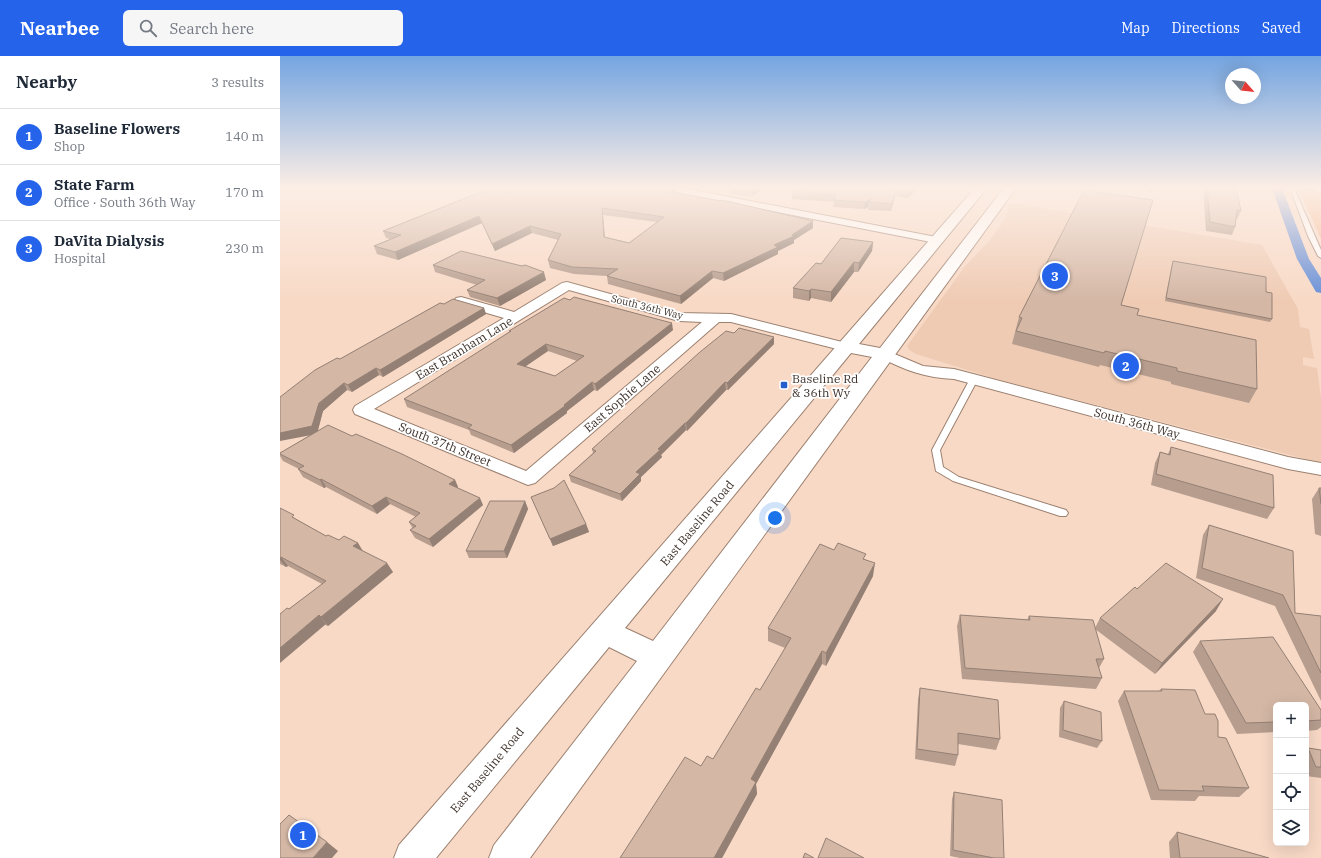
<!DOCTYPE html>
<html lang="en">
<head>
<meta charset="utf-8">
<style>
	body { margin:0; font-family:"IBM Plex Serif",serif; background:#f6f6f7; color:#1f2937 }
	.controls { position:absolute; right:12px; bottom:12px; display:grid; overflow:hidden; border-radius:6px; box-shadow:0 4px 16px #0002 }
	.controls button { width:36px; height:36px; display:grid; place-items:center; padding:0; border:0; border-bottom:1px solid #e0e1e3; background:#fff; color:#1f2937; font:20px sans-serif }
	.compass { position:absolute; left:945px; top:12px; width:36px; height:36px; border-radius:50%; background:#fff; box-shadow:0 4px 16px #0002; rotate:117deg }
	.you { position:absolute; left:495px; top:462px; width:14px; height:14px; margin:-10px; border:3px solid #fff; border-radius:50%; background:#1a73e8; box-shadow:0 0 0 6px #1a73e833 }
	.badge { display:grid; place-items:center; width:26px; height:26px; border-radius:50%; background:#2563eb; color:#fff; font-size:13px; font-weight:700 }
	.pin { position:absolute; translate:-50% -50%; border:2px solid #fff; box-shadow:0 1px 4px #0006 }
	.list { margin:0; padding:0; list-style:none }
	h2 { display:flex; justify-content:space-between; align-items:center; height:52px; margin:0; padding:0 16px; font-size:17px }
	h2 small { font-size:13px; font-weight:400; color:#747a83 }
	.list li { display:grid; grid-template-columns:26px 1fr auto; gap:12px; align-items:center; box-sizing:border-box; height:56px; padding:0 16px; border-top:1px solid #e0e1e3 }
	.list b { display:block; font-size:15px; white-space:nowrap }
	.list p { margin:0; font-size:13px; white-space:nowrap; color:#747a83 }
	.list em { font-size:13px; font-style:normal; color:#747a83 }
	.icon { flex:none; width:22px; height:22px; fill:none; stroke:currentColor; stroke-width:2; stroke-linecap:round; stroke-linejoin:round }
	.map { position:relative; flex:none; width:1041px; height:802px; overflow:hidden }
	header { display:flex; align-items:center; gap:24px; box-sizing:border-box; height:56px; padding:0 20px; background:#2563eb; color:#fff }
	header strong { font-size:19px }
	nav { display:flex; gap:22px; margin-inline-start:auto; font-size:14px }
	.search { width:280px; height:36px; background:#f6f6f7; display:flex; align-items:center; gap:10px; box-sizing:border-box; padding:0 14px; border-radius:6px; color:#747a83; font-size:15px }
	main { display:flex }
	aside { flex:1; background:#fff }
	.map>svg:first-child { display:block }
	.built { fill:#efcbb4 }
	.green { fill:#f5ba93 }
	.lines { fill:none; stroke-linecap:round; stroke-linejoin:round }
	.canal { fill:#678fd7; fill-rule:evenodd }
	.lane-casing { stroke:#9c8170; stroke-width:2 }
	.street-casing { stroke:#9c8170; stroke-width:2 }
	.primary-casing { stroke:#9c8170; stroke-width:2 }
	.lane { fill:#fff; fill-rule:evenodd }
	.street { fill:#fff; fill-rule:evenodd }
	.primary { fill:#fff; fill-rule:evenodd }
	.wall { fill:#b69d8e; fill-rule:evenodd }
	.shaded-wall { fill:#948074 }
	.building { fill:#d4b7a5; stroke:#948074; fill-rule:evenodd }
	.poi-dot { fill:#275fcd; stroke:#fff; stroke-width:1.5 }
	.labels { text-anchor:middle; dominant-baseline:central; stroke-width:3.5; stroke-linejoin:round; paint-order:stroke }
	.far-street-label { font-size:10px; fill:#3d312a; stroke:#fff }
	.street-label { font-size:12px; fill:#3d312a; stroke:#fff }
	.poi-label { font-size:12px; fill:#3d312a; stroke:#fff; text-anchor:start }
</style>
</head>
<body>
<header>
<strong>Nearbee</strong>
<div class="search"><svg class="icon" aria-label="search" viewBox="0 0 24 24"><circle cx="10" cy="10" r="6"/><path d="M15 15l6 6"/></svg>Search here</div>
<nav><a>Map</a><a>Directions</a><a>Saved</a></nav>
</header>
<main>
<aside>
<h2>Nearby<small>3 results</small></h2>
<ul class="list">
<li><span class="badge">1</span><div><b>Baseline Flowers</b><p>Shop</p></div><em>140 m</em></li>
<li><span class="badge">2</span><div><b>State Farm</b><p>Office · South 36th Way</p></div><em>170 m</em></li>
<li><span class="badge">3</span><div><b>DaVita Dialysis</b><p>Hospital</p></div><em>230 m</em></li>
</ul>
</aside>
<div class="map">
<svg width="1041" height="802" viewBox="0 0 1041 802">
	<rect width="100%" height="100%" fill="#f8d9c6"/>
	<path class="built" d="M731,147L982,189L1018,253L1020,271L1029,273L1034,303L1023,301V309L1037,312L1041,341V407L723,325L636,298L629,294L627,290L686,209L710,184L726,162L729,148Z"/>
	<path class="green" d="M1018,132H1041V183Z"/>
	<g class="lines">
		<path class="canal" d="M992,132H1002L1029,203L1041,222V237L1036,236L1017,203Z"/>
		<g class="lane-casing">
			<g id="lane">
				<path d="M1010,132H1014L1041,194V202L1038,200L1028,180Z"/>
				<path d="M1033,132H1037L1041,134V138Z"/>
				<path d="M691,321H694L698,323L660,394L663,411L679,421L786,454L788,457L786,460H780L673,425L656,415L652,394Z"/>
			</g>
		</g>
		<g class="street-casing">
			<g id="street">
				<path d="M385,132H403L656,181L660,182L662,184L660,186L656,187L390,135Z"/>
				<path d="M287,226L399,257L451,258L570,288L572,291L570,294L565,295L451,266H439L255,427L248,429L75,358L73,354L75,350L224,262L176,248L174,245L176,242L181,241L234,256L282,227ZM289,234L399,265L422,266L246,415L94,353Z"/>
				<path d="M605,294L643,310L674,313L1008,401L1041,407V419L1008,413L674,323C646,322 624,314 600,301L598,298L600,295Z"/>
			</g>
		</g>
		<g class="primary-casing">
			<path id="primary" d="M695,132H707L579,288L600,292L724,132H736L250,802H209L214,789L357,605L329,591L156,802H114L119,789ZM571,297L592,301L373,585L345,572Z"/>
		</g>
		<use href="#lane" class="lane"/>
		<use href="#street" class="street"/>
		<use href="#primary" class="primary"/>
	</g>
	<g class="wall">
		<path d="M396,132L397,137L533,165V172L514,184V187L498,195V198L444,225L433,222L401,248L328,228L327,220L294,218L270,212L268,204L278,184L252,177L215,195L202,167L118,204L97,198L94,190L111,183L106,182L103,175ZM323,159L377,166L349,187L325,181Z"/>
		<path d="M451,132H484L472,140L450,138V133Z"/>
		<path d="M504,132H639L627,142L615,140L611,155L588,154V151L584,153L553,151L554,146L512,143V135L513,134H504Z"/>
		<path d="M861,132H873L871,137Z"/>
		<path d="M923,132H956L961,155L957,163H956L955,171L952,179L926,175Z"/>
		<path d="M593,186L592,195L578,216H574L551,246L531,242L529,245L513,242V232L541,208Z"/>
		<path d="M893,205L986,236L992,263L990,266L885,245L892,208Z"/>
		<path d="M153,209L266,224L220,250L190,241L187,234L197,229L155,216Z"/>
		<path d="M164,248L204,252L206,258L103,321L99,319L72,336L67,334L43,355L38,374L72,380L175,424L178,431L177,432L203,449L153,491L135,482L130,474L133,473L129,466L136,461L110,448L97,458L46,431L44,432L23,421L18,413H19L3,405L0,400V397L30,379L60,303Z"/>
		<path d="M841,249L857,259L977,333L969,347L891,328V326L820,309L819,311L732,288L739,261Z"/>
		<path d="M393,274L317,335L314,334L287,355V357L234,397L191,379L189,374L127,351L124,343L230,276L229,275ZM268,295L297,305L275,320L245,310Z"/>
		<path d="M454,277L494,281V288L448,334H446L407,375L406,374L381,399L382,401L361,421V425L342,445L291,426L289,419L313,397L312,393Z"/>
		<path d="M891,391L994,452L987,463L871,429L875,407L880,396L888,398Z"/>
		<path d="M1039,432H1041V480L1035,478L1032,443Z"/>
		<path d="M251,441L306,468L309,476L273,490Z"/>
		<path d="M245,445L248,453L227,502H189L186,495Z"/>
		<path d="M0,452L16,463L46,480L59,484L78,487L83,495L113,516L48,570L9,553L42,528L8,510L6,511L0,508Z"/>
		<path d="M929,469L1013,495L1015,557L1041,560V645L995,550L916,522L923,479Z"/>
		<path d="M554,494L585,503L593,520L546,610L542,608L476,728L477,738L442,802H340L421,710L433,703L480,634L505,592L488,585V572Z"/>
		<path d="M857,533L936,555L875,618L815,573L824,603L819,612L822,622L816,633L682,623L677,570L680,559L747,564L749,560L815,572L820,562Z"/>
		<path d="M920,585L1041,654V671L1037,674L1026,675V649H996V676L957,678L913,596Z"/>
		<path d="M640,632L720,683L716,694L678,688V699L675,710L635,703L638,643Z"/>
		<path d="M881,633L925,658L938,681L969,732L959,741L919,740L915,745L871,744L838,645L844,635H879Z"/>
		<path d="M784,645L822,685L817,692L779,681L780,652Z"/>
		<path d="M1028,692L1041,694V722L1026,720V694Z"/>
		<path d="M674,736L724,802H680L670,800L672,743Z"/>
		<path d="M897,776L989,802H890L889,786Z"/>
	</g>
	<g class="shaded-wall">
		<path d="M396,132L397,138L391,136Z"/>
		<path d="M476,132H484L472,140V134Z"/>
		<path d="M632,132H639L627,142L628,135Z"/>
		<path d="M616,133L615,140L611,155L612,148Z"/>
		<path d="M591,143L589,146L588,151L584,153L585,146Z"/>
		<path d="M322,152L323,159L325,188L324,181Z"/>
		<path d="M199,160L202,167L118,204L115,196Z"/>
		<path d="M533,165V172L514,184V187L498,195V198L444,225L443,217L494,189Z"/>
		<path d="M250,170L252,177L215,195L212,188Z"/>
		<path d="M593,186L592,195L578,216L579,207Z"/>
		<path d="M574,206V216L551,246V236Z"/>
		<path d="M432,215L433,222L401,248L400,240Z"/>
		<path d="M264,216L266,224L220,250L217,242Z"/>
		<path d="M531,233V242L529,245V235Z"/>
		<path d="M204,252L206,258L103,321L100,314Z"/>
		<path d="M392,267L393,274L317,335L315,328Z"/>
		<path d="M494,281V288L448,334L447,327Z"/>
		<path d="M266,288L268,295L239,315L237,308Z"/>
		<path d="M96,312L99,319L72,336L68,329Z"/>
		<path d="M312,326L314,334L287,355V357L234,397L231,389Z"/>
		<path d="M445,326L446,334L407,375L406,367Z"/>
		<path d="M64,327L67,334L43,355L37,378L0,385V377L39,347Z"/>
		<path d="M405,367L406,374L381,399L382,401L361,421V425L342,445L340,438L356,416L378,393Z"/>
		<path d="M41,423L46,431L44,432L40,424Z"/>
		<path d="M175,424L178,431L172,436L169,428Z"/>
		<path d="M106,441L110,448L97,458L92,450Z"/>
		<path d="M200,442L203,449L153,491L149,483Z"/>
		<path d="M245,445L248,453L227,502L224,495Z"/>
		<path d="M306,468L309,476L273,490L270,483Z"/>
		<path d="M78,487L83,496L73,490Z"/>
		<path d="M1,501L8,510L6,511L0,504V502Z"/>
		<path d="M107,507L113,516L48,570L41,561Z"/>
		<path d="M595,507L593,520L546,610V597Z"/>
		<path d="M943,543L936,555L875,618L882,607Z"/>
		<path d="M39,559L46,568L0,607V592Z"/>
		<path d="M542,595V608L476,728L477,738L442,802H434L471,723Z"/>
		<path d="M47,786L58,795L52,802H33Z"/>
	</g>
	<g class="building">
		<path d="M211,132H396L391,136L441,145L442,144L533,165L512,179L514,180L494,189L498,191L443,217L432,215L400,240L327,220L338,213L292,211L268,204L281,178L250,170L212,188L199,160L115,196L94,190L121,179L103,175ZM322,152L384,161L349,187L324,181Z"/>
		<path d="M451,132H476L472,134L450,133Z"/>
		<path d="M515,132H632L628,135L616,133L612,148L589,146L591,143L585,146L554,144L556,139L512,135Z"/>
		<path d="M867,132H873L872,134Z"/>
		<path d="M927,132H956L961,155L957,154L955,171L930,166Z"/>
		<path d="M804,134L873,144L841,249L859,253L857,259L976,284L977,333L897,315V312L825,295L824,297L736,275L742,262L739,261Z"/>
		<path d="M561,182L593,186L579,207L574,206L551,236L531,233L529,235L513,232L536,207L541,208Z"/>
		<path d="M181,195L242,210L245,209L264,216L217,242L187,234L205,224L153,209Z"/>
		<path d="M893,205L986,221V236L992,237V263L886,242Z"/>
		<path d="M294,241L392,267L315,328L312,326L284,349L285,350L231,389L188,372L192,369L124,343L231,275H229L284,242L290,244ZM266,288L304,300L275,320L237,308Z"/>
		<path d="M173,243L204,252L100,314L96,312L68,329L64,327L39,347L32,370L0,377V341L35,314L57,302L60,303L160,247L164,248Z"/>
		<path d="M459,272L494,281L447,327L445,326L406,367H405L378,393L380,394L356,416L360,418L340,438L289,419L316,395L312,393L420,296L446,275L454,277Z"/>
		<path d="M48,369L72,380L76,378L122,398L175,424L169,428L200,442L149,483L130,474L136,470L129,466L140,457L106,441L92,450L41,423L40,424L18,413L24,410L0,398V397Z"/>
		<path d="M891,391L993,419L994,452L876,418L880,396L890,399Z"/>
		<path d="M284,424L306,468L270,483L251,441L274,432Z"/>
		<path d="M1039,432H1041V448Z"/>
		<path d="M210,445H245L224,495H186Z"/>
		<path d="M0,452L14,459L12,461L46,480L48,479L59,484L64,480L78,487L73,490L107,507L41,561L39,559L0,592V558L7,552L9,553L46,525L1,501L0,502Z"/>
		<path d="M929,469L1013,495L1015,557L1041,560V617L1003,539L922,512Z"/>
		<path d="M558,487L586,498L583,503L595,507L546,597L542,595L471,723L476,726L434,802H340L405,701L421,710L427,700L433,703L476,632L480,634L511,582L488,572L540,488L554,494Z"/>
		<path d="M886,507L943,543L882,607L820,562L855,531L857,533Z"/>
		<path d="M680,559L750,564L749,560L813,564L824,603H816L822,622L685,612Z"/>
		<path d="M993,581L1041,654V664L1026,665V649H996V666L966,667L920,585Z"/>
		<path d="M640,632L718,644L720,683L678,677V699L637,693Z"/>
		<path d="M881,633L915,634L925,658H935L938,665V681L946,682L969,732L922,730L924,735L879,734L844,635H882Z"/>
		<path d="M784,645L821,656L822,685L783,674Z"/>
		<path d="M1028,692L1041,694V711H1036Z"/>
		<path d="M674,736L722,744L724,802H714L673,794Z"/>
		<path d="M9,759L47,786L33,802H0V768Z"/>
		<path d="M897,776L989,802H900Z"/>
		<path d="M546,782L584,802H538Z"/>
		<path d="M525,797L534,802H523Z"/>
	</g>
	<linearGradient id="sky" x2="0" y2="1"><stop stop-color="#74a5e1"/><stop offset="0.54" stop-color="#fceee5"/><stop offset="1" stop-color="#fceee5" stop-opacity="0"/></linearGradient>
	<rect width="1041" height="244" fill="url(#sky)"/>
	<rect class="poi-dot" x="500" y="325" width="8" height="8" rx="2"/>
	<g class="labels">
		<g class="far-street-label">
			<text transform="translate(367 251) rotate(14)">South 36th Way</text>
		</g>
		<g class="street-label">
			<text transform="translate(184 292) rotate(-31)">East Branham Lane</text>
			<text transform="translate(342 342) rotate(-41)">East Sophie Lane</text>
			<text transform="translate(857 367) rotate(15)">South 36th Way</text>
			<text transform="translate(165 388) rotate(22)">South 37th Street</text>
			<text transform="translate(417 467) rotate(-50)">East Baseline Road</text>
			<text transform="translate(207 714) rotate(-50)">East Baseline Road</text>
		</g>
		<g class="poi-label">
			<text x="512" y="322">Baseline Rd<tspan x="512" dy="14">&amp; 36th Wy</tspan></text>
		</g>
	</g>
</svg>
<div class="controls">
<button>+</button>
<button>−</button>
<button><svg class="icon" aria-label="locate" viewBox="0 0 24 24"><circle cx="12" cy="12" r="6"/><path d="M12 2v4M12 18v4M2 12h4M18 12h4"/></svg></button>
<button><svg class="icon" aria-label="layers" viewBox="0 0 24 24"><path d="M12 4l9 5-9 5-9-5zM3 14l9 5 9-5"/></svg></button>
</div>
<svg class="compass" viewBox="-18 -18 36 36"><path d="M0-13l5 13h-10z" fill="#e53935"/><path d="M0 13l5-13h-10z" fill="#747a83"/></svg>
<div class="you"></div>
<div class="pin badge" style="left:23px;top:779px">1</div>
<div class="pin badge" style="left:846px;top:310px">2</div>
<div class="pin badge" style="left:775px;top:220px">3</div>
</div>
</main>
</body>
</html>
